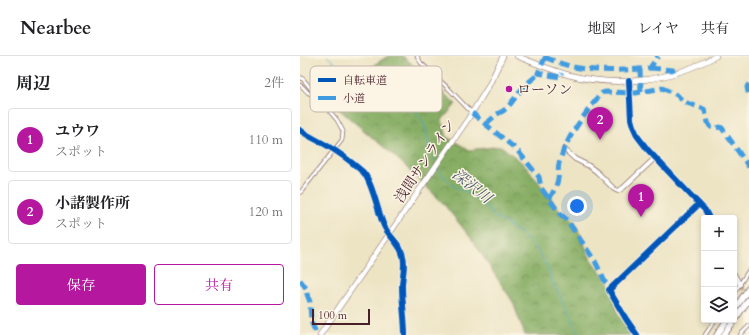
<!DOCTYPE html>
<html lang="ja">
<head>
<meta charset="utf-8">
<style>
	body { margin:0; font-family:Cardo,"Noto Serif JP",serif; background:#f6f6f6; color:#202124 }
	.controls { position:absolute; right:12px; bottom:12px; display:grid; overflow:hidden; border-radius:4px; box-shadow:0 2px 6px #0003 }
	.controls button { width:36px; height:36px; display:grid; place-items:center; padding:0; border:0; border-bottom:1px solid #e0e0e0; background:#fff; color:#202124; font:20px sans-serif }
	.scale { position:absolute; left:12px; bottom:10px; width:58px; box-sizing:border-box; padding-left:4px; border:2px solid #4a1f2b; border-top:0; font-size:11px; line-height:14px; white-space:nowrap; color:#4a1f2b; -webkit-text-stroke:3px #fcf5e5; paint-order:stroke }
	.you { position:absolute; left:277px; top:150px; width:14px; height:14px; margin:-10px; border:3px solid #fff; border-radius:50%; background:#1a73e8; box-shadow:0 0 0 6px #1a73e833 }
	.badge { display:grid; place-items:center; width:26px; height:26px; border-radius:50%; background:#b5179e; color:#fff; font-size:13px; font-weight:700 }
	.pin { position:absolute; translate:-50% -33px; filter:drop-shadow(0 1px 2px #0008) }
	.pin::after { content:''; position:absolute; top:21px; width:14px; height:12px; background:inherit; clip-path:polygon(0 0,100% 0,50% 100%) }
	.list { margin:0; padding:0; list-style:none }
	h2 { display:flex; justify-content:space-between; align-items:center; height:52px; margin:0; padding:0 16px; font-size:17px }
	h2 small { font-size:13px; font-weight:400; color:#757577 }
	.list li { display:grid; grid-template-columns:26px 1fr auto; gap:12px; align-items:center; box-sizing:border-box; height:64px; margin:0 8px 8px; padding:0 8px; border:1px solid #e0e0e0; border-radius:4px }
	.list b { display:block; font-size:15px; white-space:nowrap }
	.list p { margin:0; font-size:13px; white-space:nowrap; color:#757577 }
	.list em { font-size:13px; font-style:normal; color:#757577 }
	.actions { display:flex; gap:8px; padding:12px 16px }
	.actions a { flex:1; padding:9px 0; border:1px solid #b5179e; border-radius:4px; text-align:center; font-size:14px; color:#b5179e }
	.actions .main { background:#b5179e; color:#fff }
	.icon { flex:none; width:22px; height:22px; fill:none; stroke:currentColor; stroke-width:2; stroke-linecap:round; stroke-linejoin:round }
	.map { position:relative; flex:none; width:449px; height:279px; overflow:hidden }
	header { display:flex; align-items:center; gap:24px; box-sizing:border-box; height:56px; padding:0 20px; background:#fff; border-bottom:1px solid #e0e0e0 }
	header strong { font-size:19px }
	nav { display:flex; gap:22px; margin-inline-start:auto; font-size:14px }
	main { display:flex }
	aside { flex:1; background:#fff }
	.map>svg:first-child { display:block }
	.forest { fill:url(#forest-crowns); stroke:#686647 }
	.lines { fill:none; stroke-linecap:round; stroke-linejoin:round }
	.stream { stroke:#43a7c3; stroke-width:1 }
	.minor-tunnel { stroke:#ccbda5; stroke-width:3; stroke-dasharray:3 1.5; stroke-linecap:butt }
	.minor-casing { stroke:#836461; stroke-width:4.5 }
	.tertiary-casing { stroke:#836461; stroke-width:5.5 }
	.primary-casing { stroke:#836461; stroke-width:6 }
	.motorway-casing { stroke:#836461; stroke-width:7 }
	.minor { stroke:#fff; stroke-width:3 }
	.tertiary { stroke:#fff; stroke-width:4 }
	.primary { stroke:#fff; stroke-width:5 }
	.motorway { stroke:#fff; stroke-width:5.5 }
	.quiet { stroke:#409be1; stroke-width:5; stroke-dasharray:10 5; stroke-linecap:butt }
	.cycleway-casing { stroke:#fcf5e5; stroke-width:8 }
	.cycleway { stroke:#0057b8; stroke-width:6 }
	.poi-dot { fill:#b5179e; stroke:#fcf5e5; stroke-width:1.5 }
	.labels { text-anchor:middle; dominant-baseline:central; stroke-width:3; stroke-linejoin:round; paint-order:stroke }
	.poi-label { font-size:14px; fill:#4a1f2b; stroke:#fcf5e5; text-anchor:start }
	.street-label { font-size:14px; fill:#4a1f2b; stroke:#fcf5e5 }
	.water-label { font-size:15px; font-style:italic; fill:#475568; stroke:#fcf5e5 }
	.key { fill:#fcf5e5; stroke:#c7b5ad; stroke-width:1 }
	.key-label { font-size:11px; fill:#4a1f2b }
</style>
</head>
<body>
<header>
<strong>Nearbee</strong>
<nav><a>地図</a><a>レイヤ</a><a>共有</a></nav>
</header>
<main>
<aside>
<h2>周辺<small>2件</small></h2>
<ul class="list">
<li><span class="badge">1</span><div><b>ユウワ</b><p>スポット</p></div><em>110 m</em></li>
<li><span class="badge">2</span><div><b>小諸製作所</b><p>スポット</p></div><em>120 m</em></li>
</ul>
<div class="actions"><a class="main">保存</a><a>共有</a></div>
</aside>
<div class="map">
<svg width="449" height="279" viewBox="0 0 449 279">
	<defs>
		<pattern id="forest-crowns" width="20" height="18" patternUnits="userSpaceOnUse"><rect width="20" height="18" fill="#86ad63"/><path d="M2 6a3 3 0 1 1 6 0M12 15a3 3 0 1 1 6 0" fill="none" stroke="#708c52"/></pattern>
	</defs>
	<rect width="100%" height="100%" fill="#fcf5e5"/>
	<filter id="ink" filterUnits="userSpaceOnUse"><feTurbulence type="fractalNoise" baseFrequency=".025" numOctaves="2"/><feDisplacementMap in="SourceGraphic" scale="8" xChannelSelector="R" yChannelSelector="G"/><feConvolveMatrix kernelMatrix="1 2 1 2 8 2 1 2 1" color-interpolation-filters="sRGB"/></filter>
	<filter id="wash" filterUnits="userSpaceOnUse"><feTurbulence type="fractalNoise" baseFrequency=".012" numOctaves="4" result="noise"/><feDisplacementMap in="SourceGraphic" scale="16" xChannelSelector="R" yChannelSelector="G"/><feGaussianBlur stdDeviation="0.9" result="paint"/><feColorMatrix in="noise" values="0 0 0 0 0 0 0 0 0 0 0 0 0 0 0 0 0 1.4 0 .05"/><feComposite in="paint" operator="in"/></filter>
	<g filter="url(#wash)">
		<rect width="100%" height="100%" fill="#ede4c4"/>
		<path class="forest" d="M88,0H103L156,48L142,64L147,81L169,94L201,90L226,110L262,157L269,161L275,167L291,204L308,225L312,233L318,258L332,279H225L213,246L171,182L142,146L99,104L35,50L59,30L62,21L77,7Z"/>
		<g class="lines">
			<g class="stream">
				<path d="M27,0C32,5 39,10 42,15C46,22 47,29 54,33C74,44 103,38 118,58C128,70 126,81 130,95C131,99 134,103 135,106"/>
				<path d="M138,111L141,118L154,130L170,138L185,150L194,160L217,175L225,181L237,194L249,214L252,225L270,259L279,279"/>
			</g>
		</g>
	</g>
	<g filter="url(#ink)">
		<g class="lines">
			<path class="minor-tunnel" d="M441,231L448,246"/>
			<g class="minor-casing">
				<g id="minor">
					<path d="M117,0L121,7L149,33L172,57"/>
					<path d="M0,21L3,23L16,39L37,64L43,75L42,84L0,137"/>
					<path d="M0,29C8,34 5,38 16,39"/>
					<path d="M0,74C8,80 17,84 26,89C38,96 53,107 63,116C72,125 78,157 84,170C89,181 101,188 103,200C106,210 102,220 102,230C102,247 105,263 105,279"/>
					<path d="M434,237L449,214"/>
					<path d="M405,279L415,264"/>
					<path d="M440,279L449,270"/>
				</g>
			</g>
			<g class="tertiary-casing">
				<g id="tertiary">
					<path d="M329,25L331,63L333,70L338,81L348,94L399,148L405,154L409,162"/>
					<path d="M264,93L275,103L289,110L297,116L314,133L318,135L323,132L355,102"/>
					<path d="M434,218L440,229"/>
					<path d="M337,279L326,263L309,234L399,148"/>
				</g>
			</g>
			<g class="primary-casing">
				<g id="primary">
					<path d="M217,0C234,7 251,14 269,19C318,32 371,25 416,0"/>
					<path d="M20,279L168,63L188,31L203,0"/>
				</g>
			</g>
			<g class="motorway-casing">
				<g id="motorway">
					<path d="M434,254L449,232"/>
					<path d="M417,279L427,264"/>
					<path d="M424,279L449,243"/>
				</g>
			</g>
			<use href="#minor" class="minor"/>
			<use href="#tertiary" class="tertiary"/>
			<use href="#primary" class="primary"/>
			<use href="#motorway" class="motorway"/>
			<g class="quiet">
				<path d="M246,0L238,17L260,21L262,17"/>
				<path d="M245,1C251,4 257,6 263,8C286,16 315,15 340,13"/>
				<path d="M350,12L373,14L374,17"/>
				<path d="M449,28L447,31L449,41"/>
				<path d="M341,36L340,13L350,12L358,0"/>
				<path d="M172,57L217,94L239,121L241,132L261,159L267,164L273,173L295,205L309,234"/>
				<path d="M186,68L197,58L203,55L208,51L225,29L235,21L238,17"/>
				<path d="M249,143C253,137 257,129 258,123C259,116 257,111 260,104C268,79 283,61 299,40L302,37L305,36L336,37L362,32L377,39L383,45L387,47L404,53C409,62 405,76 420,71L422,72L449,111"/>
				<path d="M0,224L6,232L7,238L10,246L11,266L17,279"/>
			</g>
			<g class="cycleway-casing">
				<g id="cycleway">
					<path d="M329,25L331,63L333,70L338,81L348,94L399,148L405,154L409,162"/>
					<path d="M0,74C8,80 17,84 26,89C38,96 53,107 63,116C72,125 78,157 84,170C89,181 101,188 103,200C106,210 102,220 102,230C102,247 105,263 105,279"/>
					<path d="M337,279L326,263L309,234L399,148"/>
				</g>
			</g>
			<use href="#cycleway" class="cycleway"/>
		</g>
	</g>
	<circle class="poi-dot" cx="209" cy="33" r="4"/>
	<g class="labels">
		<g class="poi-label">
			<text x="217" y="33">ローソン</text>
		</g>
		<g class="street-label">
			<text transform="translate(125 105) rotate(-56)">浅間サンライン</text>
		</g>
		<g class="water-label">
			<text transform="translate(172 130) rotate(38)">深沢川</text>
		</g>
	</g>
	<rect x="10" y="10" width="132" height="46" rx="6" class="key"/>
	<rect x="18" y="22" width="18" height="4" fill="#0057b8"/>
	<rect x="18" y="40" width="18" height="4" fill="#409be1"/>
	<g class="key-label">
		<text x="43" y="28">自転車道</text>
		<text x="43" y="46">小道</text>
	</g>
</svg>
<div class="controls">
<button>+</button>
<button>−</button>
<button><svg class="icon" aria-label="layers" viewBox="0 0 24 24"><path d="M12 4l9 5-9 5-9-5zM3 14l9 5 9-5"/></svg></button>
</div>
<div class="scale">100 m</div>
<div class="you"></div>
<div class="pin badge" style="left:341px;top:161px">1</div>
<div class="pin badge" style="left:300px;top:84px">2</div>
</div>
</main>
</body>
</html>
